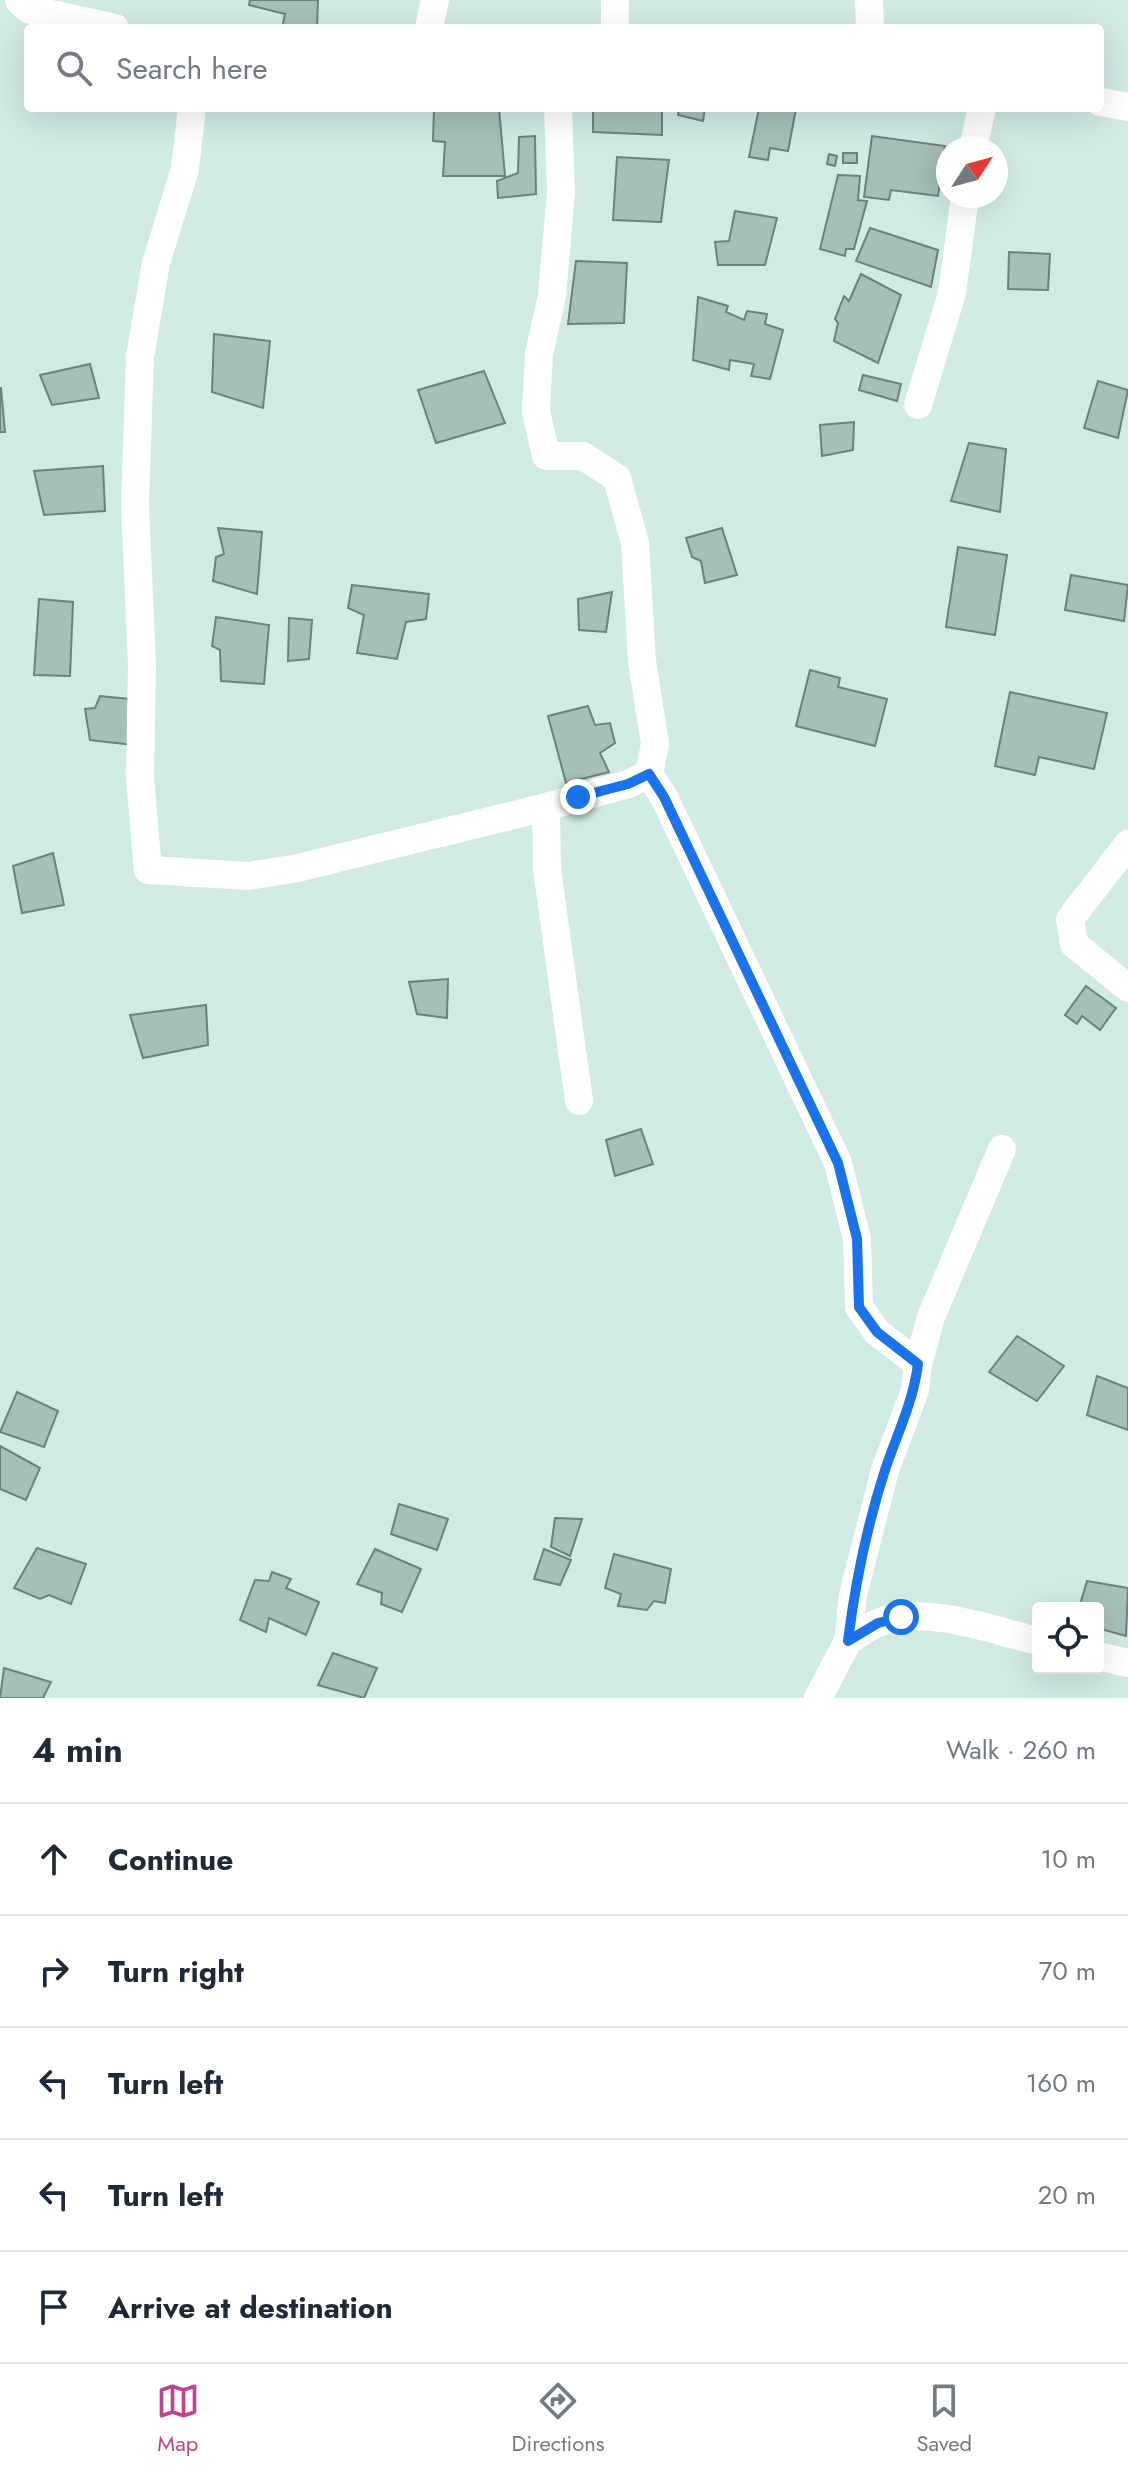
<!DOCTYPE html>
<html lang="en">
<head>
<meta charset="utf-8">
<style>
	body { margin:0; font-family:Jost,sans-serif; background:#f2f2f3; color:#1f2937 }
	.controls { position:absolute; right:24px; bottom:24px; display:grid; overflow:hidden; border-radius:8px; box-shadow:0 8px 32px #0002 }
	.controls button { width:72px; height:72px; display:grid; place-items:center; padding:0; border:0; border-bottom:2px solid #e0e1e3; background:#fff; color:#1f2937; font:40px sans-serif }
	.compass { position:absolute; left:936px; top:136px; width:72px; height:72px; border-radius:50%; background:#fff; box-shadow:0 8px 32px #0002; rotate:54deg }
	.stop { position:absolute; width:24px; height:24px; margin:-18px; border:6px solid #1a73e8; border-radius:50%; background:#fff }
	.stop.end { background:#1a73e8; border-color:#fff; box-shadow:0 2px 8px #0008 }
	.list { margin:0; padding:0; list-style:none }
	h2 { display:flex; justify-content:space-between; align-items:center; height:104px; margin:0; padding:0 32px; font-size:34px }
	h2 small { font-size:26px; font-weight:400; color:#747a83 }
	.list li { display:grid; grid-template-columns:52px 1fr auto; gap:24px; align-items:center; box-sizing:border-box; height:112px; padding:0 32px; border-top:2px solid #e0e1e3 }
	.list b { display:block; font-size:30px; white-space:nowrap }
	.list em { font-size:26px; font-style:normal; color:#747a83 }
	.icon { flex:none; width:44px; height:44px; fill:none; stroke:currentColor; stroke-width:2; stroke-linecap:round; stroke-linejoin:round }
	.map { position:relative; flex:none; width:1128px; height:1698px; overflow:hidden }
	.search { position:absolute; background:#fff; box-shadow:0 8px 32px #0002; left:24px; right:24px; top:24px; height:88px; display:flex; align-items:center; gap:20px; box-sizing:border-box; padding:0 28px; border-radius:8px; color:#747a83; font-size:30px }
	.sheet { height:664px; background:#fff }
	nav { display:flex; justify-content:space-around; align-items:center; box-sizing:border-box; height:112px; border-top:2px solid #e0e1e3; background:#fff; font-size:22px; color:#747a83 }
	nav a { display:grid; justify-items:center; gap:4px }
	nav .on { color:#c1428f }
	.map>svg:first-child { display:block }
	.building { fill:#a6bfb9; stroke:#6b827d; stroke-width:2 }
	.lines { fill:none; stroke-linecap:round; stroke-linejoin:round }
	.minor { stroke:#fff; stroke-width:28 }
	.route { stroke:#1a73e8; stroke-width:10 }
</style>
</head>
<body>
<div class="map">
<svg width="1128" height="1698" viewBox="0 0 1128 1698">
	<rect width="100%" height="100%" fill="#d0eae4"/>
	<g class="building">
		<path d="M250,0H318L317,28H282L285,14L249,5Z"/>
		<path d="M434,108H499L505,176H443L445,142L433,141Z"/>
		<path d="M593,108H662V135L593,132Z"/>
		<path d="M679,108H705L703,121L678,115Z"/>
		<path d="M759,108L796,109L788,151L770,148L768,160L749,157Z"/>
		<path d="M535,136L536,194L498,198L497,181L518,173L519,137Z"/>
		<path d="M872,136L945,146L938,196L891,190L889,200L864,197Z"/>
		<rect x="843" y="153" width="14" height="10"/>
		<path d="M829,154L837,156L835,166L827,164Z"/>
		<path d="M617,157L669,160L661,222L613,220Z"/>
		<path d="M838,175L860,176L858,200L867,201L854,249H846L845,256L820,249Z"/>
		<path d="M735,211L777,218L765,265H718L715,242L729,241Z"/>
		<path d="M870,228L938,250L931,287L856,261Z"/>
		<path d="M1009,252L1050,254L1048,290L1008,289Z"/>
		<path d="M576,261L627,263L624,323L568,324Z"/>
		<path d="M861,274L901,295L878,363L834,341L838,323L835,319L844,296L849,301Z"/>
		<path d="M698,297L728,306L726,312L744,320L747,311L767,314L765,324L783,330L770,379L751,376L754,364L730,360L729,370L693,360Z"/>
		<path d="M214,334L270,341L263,408L212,392Z"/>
		<path d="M90,364L99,398L52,405L40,375Z"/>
		<path d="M484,371L505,423L436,443L418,390Z"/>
		<path d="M863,375L901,384L897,401L859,390Z"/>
		<path d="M1098,381L1128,390L1118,438L1084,428Z"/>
		<path d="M1,388L5,432H0V388Z"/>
		<path d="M854,422L853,450L822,456L820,425Z"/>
		<path d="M969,443L1006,449L1000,512L951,501Z"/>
		<path d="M103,466L105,511L44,515L34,471Z"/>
		<path d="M218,528L262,532L257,594L213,581L216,557L224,554Z"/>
		<path d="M722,528L737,575L705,583L701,561L692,557L686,538Z"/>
		<path d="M958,547L1007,555L995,635L946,627Z"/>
		<path d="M1071,575L1128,585L1124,621L1065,610Z"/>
		<path d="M352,585L429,594L426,619L406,622L397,659L357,653L364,615L348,608Z"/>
		<path d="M612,592L606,632L579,630L578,599Z"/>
		<path d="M39,599L73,602L70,676L34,675Z"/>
		<path d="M216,617L269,625L264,684L221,681L220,650L212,646Z"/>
		<path d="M289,618L312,620L309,659L288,661Z"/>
		<path d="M810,670L840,678L838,687L887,699L875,746L796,726Z"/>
		<path d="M1010,692L1107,713L1094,769L1039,757L1035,775L995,766Z"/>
		<path d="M100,696L139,700L133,745L90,740L85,709L95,708Z"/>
		<path d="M588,706L595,725L610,723L615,743L600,753L609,772L566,783L548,716Z"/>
		<path d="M53,853L64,905L22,913L13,866Z"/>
		<path d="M448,979L447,1018L417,1014L409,982Z"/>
		<path d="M1086,986L1116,1008L1100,1030L1082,1016L1077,1024L1065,1015Z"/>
		<path d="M206,1005L208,1045L143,1058L130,1015Z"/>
		<path d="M641,1129L653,1164L615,1176L606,1140Z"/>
		<path d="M1017,1336L1064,1366L1037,1401L989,1372Z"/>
		<path d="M1097,1376L1128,1388V1430L1087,1415Z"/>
		<path d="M17,1392L58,1411L44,1447L0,1432Z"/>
		<path d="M0,1446L40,1468L26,1500L0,1489Z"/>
		<path d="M399,1504L448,1519L437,1550L391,1534Z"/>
		<path d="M555,1518L582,1519L570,1556L551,1547Z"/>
		<path d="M37,1548L86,1564L71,1604L49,1595L40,1599L14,1588Z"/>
		<path d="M375,1549L421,1569L402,1612L381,1604L382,1593L357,1584Z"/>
		<path d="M544,1549L571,1560L560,1585L534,1579Z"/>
		<path d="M614,1554L671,1569L665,1603L654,1601L647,1610L618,1606L621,1594L605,1588Z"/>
		<path d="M272,1572L291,1579L286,1588L319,1602L306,1635L269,1618L266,1632L240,1620L255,1580L269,1581Z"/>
		<path d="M1087,1581L1128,1588L1126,1636L1104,1630L1098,1622V1608H1079Z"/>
		<path d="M333,1653L377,1668L364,1698L318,1685Z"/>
		<path d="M4,1668L51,1682L43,1698H0Z"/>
	</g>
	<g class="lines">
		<g class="minor">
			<path d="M19,0L28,9L115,28"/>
			<path d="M869,0L870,28"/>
			<path d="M429,28L435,0"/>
			<path d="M615,28V0"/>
			<path d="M1100,102L1128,107"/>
			<path d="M192,108L185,169L156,263L140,357L135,504L142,664L140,778L148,870L249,876L298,868L546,807L628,784L649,774L655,744L642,661L635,543L617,478L583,456H546L536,411L539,354L552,296L561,192L558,108"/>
			<path d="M973,148L982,108"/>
			<path d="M918,405L952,293L965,196"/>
			<path d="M649,774L664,797L838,1163L857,1239L859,1307L877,1332L918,1364L915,1390L885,1470L853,1595L848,1641L818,1698"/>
			<path d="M546,807L547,869L579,1101"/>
			<path d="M1128,844L1070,919L1074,944L1128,988"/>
			<path d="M918,1364L931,1317L1002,1149"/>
			<path d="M848,1641C858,1635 869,1626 880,1622C927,1605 991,1630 1038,1641"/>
			<path d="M1098,1656L1128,1663"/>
		</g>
	</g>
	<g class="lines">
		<path class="route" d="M578,797L628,784L649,774L664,797L838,1163L857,1239L859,1307L877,1332L918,1364C913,1403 897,1434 885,1470C867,1526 855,1584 848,1641L878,1623L901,1617"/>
	</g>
</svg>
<div class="controls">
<button><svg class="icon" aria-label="locate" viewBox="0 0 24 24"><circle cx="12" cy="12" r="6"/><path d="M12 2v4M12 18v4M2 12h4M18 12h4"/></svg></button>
</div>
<svg class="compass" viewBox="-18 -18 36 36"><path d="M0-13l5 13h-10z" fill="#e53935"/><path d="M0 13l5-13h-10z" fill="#747a83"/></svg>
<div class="stop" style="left:901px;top:1617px"></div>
<div class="stop end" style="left:578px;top:797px"></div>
<div class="search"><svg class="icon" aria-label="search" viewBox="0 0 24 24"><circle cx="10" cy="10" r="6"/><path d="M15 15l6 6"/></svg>Search here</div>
</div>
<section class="sheet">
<h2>4 min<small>Walk · 260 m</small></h2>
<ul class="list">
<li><svg class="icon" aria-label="ahead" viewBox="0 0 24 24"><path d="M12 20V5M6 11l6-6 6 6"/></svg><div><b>Continue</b></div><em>10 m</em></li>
<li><svg class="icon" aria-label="right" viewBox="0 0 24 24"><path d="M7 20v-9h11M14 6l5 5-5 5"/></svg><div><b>Turn right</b></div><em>70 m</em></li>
<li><svg class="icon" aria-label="left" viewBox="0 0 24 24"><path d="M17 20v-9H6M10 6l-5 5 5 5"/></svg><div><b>Turn left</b></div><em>160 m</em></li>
<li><svg class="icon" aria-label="left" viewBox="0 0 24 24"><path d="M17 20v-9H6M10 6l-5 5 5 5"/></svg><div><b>Turn left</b></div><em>20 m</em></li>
<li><svg class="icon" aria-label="arrive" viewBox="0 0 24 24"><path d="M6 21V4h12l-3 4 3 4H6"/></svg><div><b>Arrive at destination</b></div></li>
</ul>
</section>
<nav>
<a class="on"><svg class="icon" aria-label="map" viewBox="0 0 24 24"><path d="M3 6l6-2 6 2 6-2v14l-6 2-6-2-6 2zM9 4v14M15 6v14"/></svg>Map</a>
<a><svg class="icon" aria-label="directions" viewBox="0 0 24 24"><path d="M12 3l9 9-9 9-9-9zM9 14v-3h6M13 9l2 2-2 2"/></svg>Directions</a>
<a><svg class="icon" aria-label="saved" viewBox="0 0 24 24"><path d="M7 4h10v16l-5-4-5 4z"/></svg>Saved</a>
</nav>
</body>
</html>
